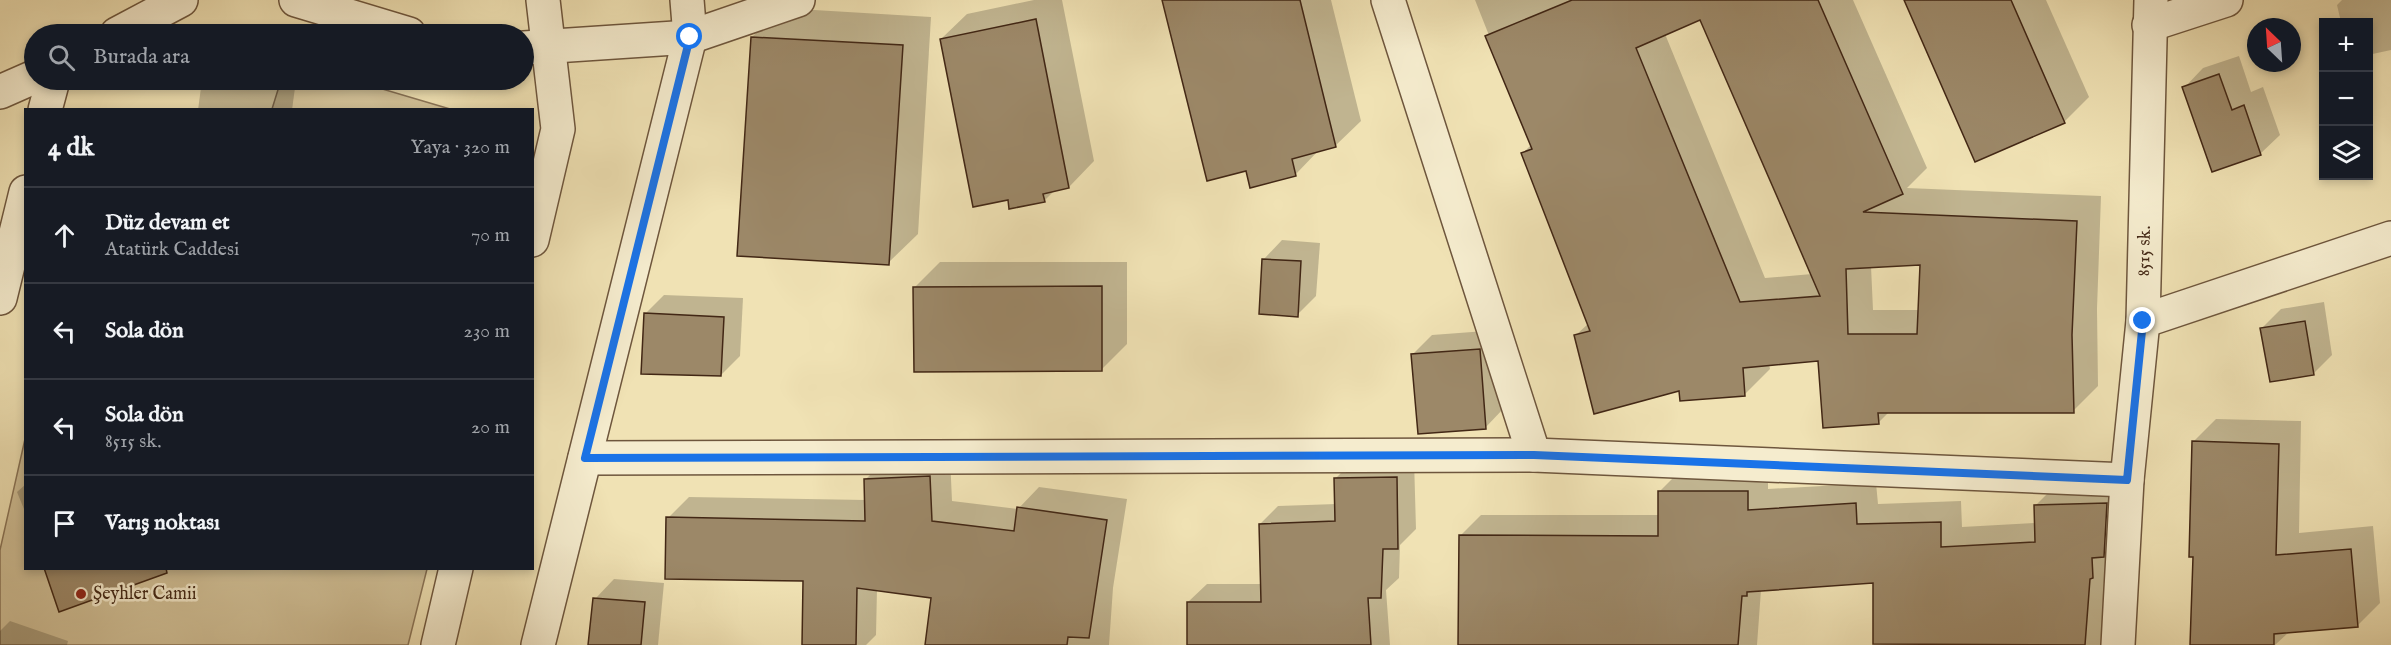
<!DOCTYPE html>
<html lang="tr">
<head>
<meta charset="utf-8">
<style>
	body { margin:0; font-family:"IM FELL English",serif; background:#20242c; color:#f1f3f6 }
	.controls { position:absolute; right:18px; top:18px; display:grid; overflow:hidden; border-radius:0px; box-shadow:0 3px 9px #0003 }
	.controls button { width:54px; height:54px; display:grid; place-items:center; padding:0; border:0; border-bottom:2px solid #363941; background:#171b24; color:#f1f3f6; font:30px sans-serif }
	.compass { position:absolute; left:2247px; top:18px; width:54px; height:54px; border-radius:50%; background:#171b24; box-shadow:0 3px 9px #0003; rotate:335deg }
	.stop { position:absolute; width:18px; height:18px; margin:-14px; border:4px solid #1a73e8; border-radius:50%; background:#fff }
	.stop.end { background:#1a73e8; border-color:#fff; box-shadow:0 2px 6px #0008 }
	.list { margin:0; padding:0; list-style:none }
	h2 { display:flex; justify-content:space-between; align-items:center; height:78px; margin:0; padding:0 24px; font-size:26px }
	h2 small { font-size:20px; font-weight:400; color:#9ea1a6 }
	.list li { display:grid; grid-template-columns:39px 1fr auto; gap:18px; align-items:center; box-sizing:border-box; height:96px; padding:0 24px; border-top:2px solid #363941 }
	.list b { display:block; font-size:22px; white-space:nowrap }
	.list p { margin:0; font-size:20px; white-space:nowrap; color:#9ea1a6 }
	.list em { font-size:20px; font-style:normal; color:#9ea1a6 }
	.icon { flex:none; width:33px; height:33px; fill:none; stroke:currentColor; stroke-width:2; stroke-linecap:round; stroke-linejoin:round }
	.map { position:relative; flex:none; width:2391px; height:645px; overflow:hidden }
	.search { position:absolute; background:#171b24; box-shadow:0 3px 9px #0003; left:24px; top:24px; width:510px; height:66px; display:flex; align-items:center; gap:15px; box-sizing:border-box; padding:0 21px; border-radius:33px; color:#9ea1a6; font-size:22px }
	.panel { position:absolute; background:#171b24; box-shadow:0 3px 9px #0003; left:24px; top:108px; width:510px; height:462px; border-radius:0px }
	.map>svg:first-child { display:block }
	.green { fill:#d2c299; stroke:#8a7457; stroke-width:1.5 }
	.shadow { fill:#0003; fill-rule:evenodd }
	.building { fill:#9c8868; stroke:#422715; stroke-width:1.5; fill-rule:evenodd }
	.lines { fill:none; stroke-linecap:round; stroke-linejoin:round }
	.minor-casing { stroke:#6e563d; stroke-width:36 }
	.minor { stroke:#f5ecce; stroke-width:33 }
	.route { stroke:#1a73e8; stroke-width:8 }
	.poi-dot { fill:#8f2418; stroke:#f5ecce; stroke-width:2 }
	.labels { text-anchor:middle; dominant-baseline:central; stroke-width:5; stroke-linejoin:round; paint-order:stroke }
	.street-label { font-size:18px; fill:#422715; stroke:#f5ecce }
	.poi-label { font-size:18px; fill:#422715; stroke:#f5ecce; text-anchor:start }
</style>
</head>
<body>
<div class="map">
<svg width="2391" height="645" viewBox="0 0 2391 645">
	<rect width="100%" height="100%" fill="#f0e2b4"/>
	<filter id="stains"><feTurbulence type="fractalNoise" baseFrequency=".00333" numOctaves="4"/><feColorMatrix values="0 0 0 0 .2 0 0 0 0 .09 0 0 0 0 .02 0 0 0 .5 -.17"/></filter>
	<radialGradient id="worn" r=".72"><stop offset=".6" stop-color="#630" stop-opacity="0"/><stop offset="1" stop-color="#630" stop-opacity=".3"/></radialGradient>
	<g class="green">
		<path d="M281,80H352L450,109H272Z"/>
		<path d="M25,439L26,568L427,569L408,645H0V550Z"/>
	</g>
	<g class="shadow">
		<path d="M1034,0H1062L1094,161L1069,187L1055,190L1044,201L1009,198L941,39L967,14Z"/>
		<path d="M1163,0H1331L1361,121L1335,146L1319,150L1295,175Z"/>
		<path d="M1475,0H1853L1927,168L1907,188L2101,196L2097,309L2098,386L2073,411H1890L1878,423L1820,359L1769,364L1770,369L1745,394L1680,389L1576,335L1589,323L1522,154L1532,144ZM1701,18L1812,274L1765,278L1665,34ZM1921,264L1919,310H1873L1871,266Z"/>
		<path d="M1906,0H2046L2089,97L2064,122Z"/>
		<path d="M2342,0H2391V50L2368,55V22H2341L2337,5Z"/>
		<path d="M781,8L931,17L918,234L888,263L752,37Z"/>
		<path d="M2239,56L2251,92L2263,87L2280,135L2260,154L2184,88L2203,68Z"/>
		<path d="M202,80H296L292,110H198Z"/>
		<path d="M1282,240L1320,243L1316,296L1297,315L1263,260Z"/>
		<path d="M940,262H1127V344L1101,370L915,287Z"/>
		<path d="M664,295L743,298L740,356L721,375L645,314Z"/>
		<path d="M2324,302L2332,355L2313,374L2262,328L2281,309Z"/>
		<path d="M1499,330L1504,408L1485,428L1413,354L1432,335Z"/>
		<path d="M2216,419L2301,421L2299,533L2373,526L2380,603L2357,626L2289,632L2275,645H2192L2194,556L2193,442Z"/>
		<path d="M950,456L952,501L1018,509L1039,487L1127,499L1113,588L1109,645H926L933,597L877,589L876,635L866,645H804L805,580L668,518L689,497L866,500L865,480L886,459Z"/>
		<path d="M1414,459L1416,529L1400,545L1399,578L1386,590L1390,645H1189L1188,602L1207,584H1262L1260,524L1278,506L1336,504V478L1354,460Z"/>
		<path d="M1681,470L1768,471V489L1876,483L1878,504L1961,501L1962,527L2036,523L2035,506L2056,485L2127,482L2104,645H1914L1875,582L1761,590L1757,645H1460V536L1481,515H1660V491Z"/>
		<path d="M26,484V514L17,492Z"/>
		<path d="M614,579L664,583L658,645H590L595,599Z"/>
		<path d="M10,621L68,641L67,645H0V631Z"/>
	</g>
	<g class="building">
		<path d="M1162,0H1300L1336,147L1292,159L1296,176L1250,188L1246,171L1207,181Z"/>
		<path d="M1572,0H1818L1903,194L1863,212L2077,221L2072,335L2074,413H1878L1879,424L1823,428L1818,361L1743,368L1745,396L1680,401L1679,391L1594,414L1574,335L1590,331L1521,153L1532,149L1485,36ZM1700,20L1782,208L1820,296L1740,302L1636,48ZM1920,265L1917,334H1848L1846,269Z"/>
		<path d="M1904,0H2011L2065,123L1975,162Z"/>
		<path d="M1036,19L1069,188L1043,194L1045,202L1009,209L1008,200L973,207L940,39Z"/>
		<path d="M751,37L903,45L889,265L737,256Z"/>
		<path d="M2219,74L2232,110L2244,105L2261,155L2212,172L2182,87Z"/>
		<path d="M1262,259L1301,261L1298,317L1259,314Z"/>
		<path d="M1102,286V371L914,372L913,287Z"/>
		<path d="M644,313L724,317L721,376L641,374Z"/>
		<path d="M2305,321L2314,375L2270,382L2260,328Z"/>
		<path d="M1480,349L1486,429L1418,434L1411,354Z"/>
		<path d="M2192,441L2279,444L2276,555L2351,549L2358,627L2274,634V645H2190L2193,557H2189Z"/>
		<path d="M930,476L932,521L1014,531L1017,507L1107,520L1089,638L1068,637L1067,645H925L931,598L857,588L856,645H802L803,581L665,579L666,517L865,521L864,479Z"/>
		<path d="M1397,477L1398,549H1383L1381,598H1368L1371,645H1187V602H1261L1259,524L1335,521L1334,478Z"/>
		<path d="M1658,491H1748V510L1856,503L1857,524L1941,522V547L2035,542L2034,505L2107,503L2104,557L2092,558L2093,578L2090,579L2085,645L1873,644V583L1747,592V596H1742L1738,645H1458L1459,535L1658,536Z"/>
		<path d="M44,568H166L167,573L59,612Z"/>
		<path d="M593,598L645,602L641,645H588Z"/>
	</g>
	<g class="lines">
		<g class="minor-casing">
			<g id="minor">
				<path d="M296,0L409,34"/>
				<path d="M1388,0L1534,455"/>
				<path d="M2149,25L2226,0"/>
				<path d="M117,34L181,0"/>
				<path d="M524,48L690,37L798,0"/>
				<path d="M0,92L34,77"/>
				<path d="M45,110L53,80"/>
				<path d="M532,240L558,129L543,0"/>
				<path d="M0,298L26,192"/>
				<path d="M2143,321L2391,238"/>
				<path d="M585,458L1534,455L2127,480"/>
				<path d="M438,645L456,568"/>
				<path d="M538,645L690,37L687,0"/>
				<path d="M2118,645L2127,480L2143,321L2151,0"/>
			</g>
		</g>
		<use href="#minor" class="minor"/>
	</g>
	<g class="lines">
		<path class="route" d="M690,37L585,458L1534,455L2127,480L2143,321"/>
	</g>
	<circle class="poi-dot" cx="81" cy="594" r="6"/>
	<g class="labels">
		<g class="street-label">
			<text transform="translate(2145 251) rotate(-89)">8515 sk.</text>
		</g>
		<g class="poi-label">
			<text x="93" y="594">Şeyhler Camii</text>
		</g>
	</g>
	<rect width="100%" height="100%" filter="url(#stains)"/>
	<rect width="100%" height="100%" fill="url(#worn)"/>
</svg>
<div class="controls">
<button>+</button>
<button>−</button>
<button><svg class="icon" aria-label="layers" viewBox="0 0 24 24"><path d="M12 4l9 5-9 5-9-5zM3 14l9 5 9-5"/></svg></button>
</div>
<svg class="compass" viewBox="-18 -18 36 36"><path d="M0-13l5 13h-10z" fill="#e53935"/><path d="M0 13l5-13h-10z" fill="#9ea1a6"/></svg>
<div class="stop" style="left:690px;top:37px"></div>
<div class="stop end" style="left:2143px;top:321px"></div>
<div class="search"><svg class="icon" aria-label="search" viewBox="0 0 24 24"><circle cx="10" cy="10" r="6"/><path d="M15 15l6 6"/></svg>Burada ara</div>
<section class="panel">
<h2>4 dk<small>Yaya · 320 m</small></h2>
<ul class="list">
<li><svg class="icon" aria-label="ahead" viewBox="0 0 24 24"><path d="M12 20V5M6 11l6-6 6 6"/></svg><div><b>Düz devam et</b><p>Atatürk Caddesi</p></div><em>70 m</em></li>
<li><svg class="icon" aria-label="left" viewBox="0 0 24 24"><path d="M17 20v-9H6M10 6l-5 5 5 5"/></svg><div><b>Sola dön</b></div><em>230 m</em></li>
<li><svg class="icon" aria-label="left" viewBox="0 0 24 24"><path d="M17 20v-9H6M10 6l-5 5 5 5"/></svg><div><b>Sola dön</b><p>8515 sk.</p></div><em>20 m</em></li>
<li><svg class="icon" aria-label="arrive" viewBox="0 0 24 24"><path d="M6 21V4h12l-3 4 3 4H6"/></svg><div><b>Varış noktası</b></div></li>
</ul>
</section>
</div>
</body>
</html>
